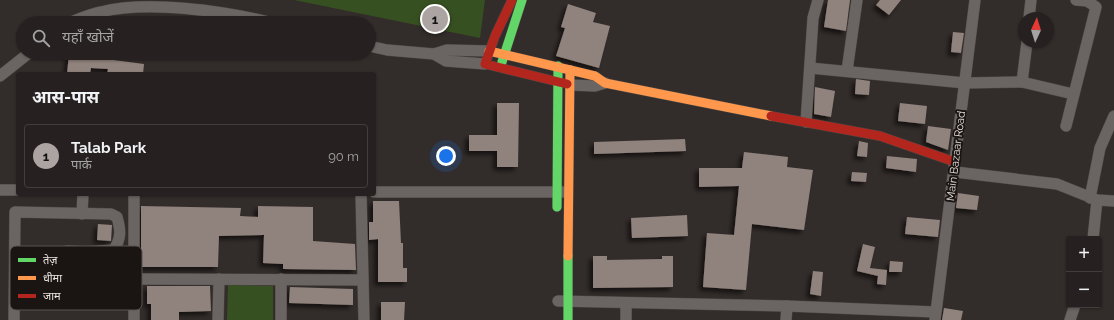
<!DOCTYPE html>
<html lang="hi">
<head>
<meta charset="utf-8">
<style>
	body { margin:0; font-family:Raleway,"Noto Sans Devanagari",sans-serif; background:#322e2d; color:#f1f3f6 }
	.controls { position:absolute; right:12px; bottom:12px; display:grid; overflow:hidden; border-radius:4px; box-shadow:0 1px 3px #0004 }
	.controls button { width:36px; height:36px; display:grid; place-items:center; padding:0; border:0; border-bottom:1px solid #423e3e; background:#262120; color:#f1f3f6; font:20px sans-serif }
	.compass { position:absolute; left:1018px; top:12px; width:36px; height:36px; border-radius:50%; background:#262120; box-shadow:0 1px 3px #0004; rotate:4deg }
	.you { position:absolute; left:446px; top:156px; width:14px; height:14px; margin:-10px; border:3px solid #fff; border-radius:50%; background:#1a73e8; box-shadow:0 0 0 6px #1a73e833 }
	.badge { display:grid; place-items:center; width:26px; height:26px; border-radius:50%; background:#aca4a2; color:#111; font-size:13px; font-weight:700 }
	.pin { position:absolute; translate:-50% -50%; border:2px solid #fff; box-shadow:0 1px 4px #0006 }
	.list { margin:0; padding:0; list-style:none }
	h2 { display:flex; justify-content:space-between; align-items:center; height:52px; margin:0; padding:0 16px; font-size:17px }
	h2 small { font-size:13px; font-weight:400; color:#a4a3a5 }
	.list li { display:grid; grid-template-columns:26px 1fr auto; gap:12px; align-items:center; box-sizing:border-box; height:64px; margin:0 8px 8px; padding:0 8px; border:1px solid #423e3e; border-radius:4px }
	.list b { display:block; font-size:15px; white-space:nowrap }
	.list p { margin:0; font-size:13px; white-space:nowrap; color:#a4a3a5 }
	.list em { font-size:13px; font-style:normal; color:#a4a3a5 }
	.icon { flex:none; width:22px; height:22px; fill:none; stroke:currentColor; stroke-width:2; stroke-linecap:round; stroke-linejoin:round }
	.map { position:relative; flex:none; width:1114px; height:320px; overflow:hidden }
	.search { position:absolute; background:#262120; box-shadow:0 1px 3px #0004; left:16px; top:16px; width:360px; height:44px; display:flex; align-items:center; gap:10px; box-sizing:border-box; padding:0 14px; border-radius:22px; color:#a4a3a5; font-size:15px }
	.panel { position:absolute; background:#262120; box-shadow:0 1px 3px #0004; left:16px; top:72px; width:360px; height:124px; border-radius:4px }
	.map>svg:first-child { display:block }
	.green { fill:#375021 }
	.building { fill:#90827c; filter:url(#shadow) }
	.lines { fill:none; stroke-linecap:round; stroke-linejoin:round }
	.street-casing { stroke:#4c4744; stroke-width:12 }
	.fast-casing { stroke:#4c4744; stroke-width:10 }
	.slow-casing { stroke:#4c4744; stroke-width:10 }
	.jam-casing { stroke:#4c4744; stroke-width:10 }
	.street { stroke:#6a6563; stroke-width:11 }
	.fast { stroke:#63d668; stroke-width:9 }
	.slow { stroke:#ff974d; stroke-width:9 }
	.jam { stroke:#b3261e; stroke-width:9 }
	.labels { text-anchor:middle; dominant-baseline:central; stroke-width:4; stroke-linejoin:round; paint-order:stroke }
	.street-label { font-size:11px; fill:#ede5e2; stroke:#1a1512 }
	.key { fill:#1a1512; stroke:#595350; stroke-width:1 }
	.key-label { font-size:11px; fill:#ede5e2 }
</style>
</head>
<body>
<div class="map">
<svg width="1114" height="320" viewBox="0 0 1114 320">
	<defs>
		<filter id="shadow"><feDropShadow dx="-3.5" dy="3.5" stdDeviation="2" flood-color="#0009"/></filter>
	</defs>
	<rect width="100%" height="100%" fill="#322c2a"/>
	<g class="green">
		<path d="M294,0H485L480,38Z"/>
		<path d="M228,285L273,286V320H227Z"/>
	</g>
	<g class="building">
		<path d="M828,0H850L846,31L824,27Z"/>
		<path d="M880,0H901L889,15L876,5Z"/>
		<path d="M568,4L596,13L593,22L610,26L599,68L556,56L565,28L561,27Z"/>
		<path d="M953,32L964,33L961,53L951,52Z"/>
		<path d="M69,53L98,54V58L144,64L143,74H107L108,69L91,68L90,74H67Z"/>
		<path d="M856,79L870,81L869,95L855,94Z"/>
		<path d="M815,87L835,91L831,117L814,114Z"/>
		<path d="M497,103H519L518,167H497V151H469V135H497Z"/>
		<path d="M900,103L927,106L925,124L898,121Z"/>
		<path d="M928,126L951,129L948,150L926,142Z"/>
		<path d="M685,139L686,151L594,154V142Z"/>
		<path d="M859,141L868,143L867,157L857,156Z"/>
		<path d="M744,152L788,157L787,167L813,170L804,230L752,224L746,290L703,287L707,233L734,235L739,186L699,187V168H742Z"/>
		<path d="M887,156L917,159L916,172L886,168Z"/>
		<path d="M852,172L867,173L866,182L851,181Z"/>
		<path d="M958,193L979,196L977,210L956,208Z"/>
		<path d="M373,201H399L401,243H403V268H407V282H378V239L369,240V222H373Z"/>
		<path d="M141,206L241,208L240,216L258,217V206L313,207V241L355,244L356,270L283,269V264L263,263L264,235L219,236L218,267H141Z"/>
		<path d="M687,215L688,236L632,238L631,218Z"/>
		<path d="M907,217L940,220L938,237L905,234Z"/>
		<path d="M98,224L112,225L111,241L97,240Z"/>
		<path d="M863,244L875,247L870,268L887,270L886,285L877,284L878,276L857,271Z"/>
		<path d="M593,256H607V260L662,259V256H673V287L593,288Z"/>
		<path d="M890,261L903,262L902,272H889Z"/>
		<path d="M813,271L823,272L821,296L810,294Z"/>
		<path d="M147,286H210L211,311L179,312V320H151V304H147Z"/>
		<path d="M290,287L353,289V305L289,303Z"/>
		<path d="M381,302H405L404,320H381Z"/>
		<path d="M944,308L963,311L961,320H942Z"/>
	</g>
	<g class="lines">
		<g class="street-casing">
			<g id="street">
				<path d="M1029,18L1031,0"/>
				<path d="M69,23C79,19 90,14 101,12C147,0 225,11 272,23"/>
				<path d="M369,46L387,50L434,54L447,50L489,51"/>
				<path d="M434,54L446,61L485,64"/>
				<path d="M810,68L965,83L1022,82L1073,94"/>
				<path d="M847,71L857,0"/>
				<path d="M0,76L29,53"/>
				<path d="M1022,82L1027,42"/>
				<path d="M570,85L595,86L605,83"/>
				<path d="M806,122L813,18L818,0"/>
				<path d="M1066,126L1096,7L1087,1L1076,0"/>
				<path d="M955,172L1057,184L1097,200L1114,201"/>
				<path d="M0,190H18"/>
				<path d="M374,192H563"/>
				<path d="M361,194L364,320"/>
				<path d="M1090,198L1100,148L1114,116"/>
				<path d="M82,214L83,194"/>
				<path d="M1093,239L1097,200"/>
				<path d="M40,260L134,261"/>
				<path d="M133,279L363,280"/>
				<path d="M558,301L787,306L935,312"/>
				<path d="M626,303V320"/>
				<path d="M14,320L15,212L111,214L117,217C121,231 121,238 114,250L86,252L67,251"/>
				<path d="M134,320V194"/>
				<path d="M218,320L219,279"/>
				<path d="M281,320V279"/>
				<path d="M786,320L787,306"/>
				<path d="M935,320L975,0"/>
				<path d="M1070,320L1075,305"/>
			</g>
		</g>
		<g class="fast-casing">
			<g id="fast">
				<path d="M502,62L522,0"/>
				<path d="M557,207L558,66"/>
				<path d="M568,256V320"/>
			</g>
		</g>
		<g class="slow-casing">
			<g id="slow">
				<path d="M489,51L570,70L568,256"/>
				<path d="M570,70L595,76L605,83L771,116"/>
			</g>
		</g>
		<g class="jam-casing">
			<g id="jam">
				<path d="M512,0L495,36L485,64L567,84"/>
				<path d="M771,116L880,136L955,162"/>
			</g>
		</g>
		<use href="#street" class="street"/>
		<use href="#fast" class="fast"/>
		<use href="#slow" class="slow"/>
		<use href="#jam" class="jam"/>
	</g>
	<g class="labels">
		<g class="street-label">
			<text transform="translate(956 156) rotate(-83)">Main Bazaar Road</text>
		</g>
	</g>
	<rect x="10" y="246" width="132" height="64" rx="6" class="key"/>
	<rect x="18" y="258" width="18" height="4" fill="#63d668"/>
	<rect x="18" y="276" width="18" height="4" fill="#ff974d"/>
	<rect x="18" y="294" width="18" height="4" fill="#b3261e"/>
	<g class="key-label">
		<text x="43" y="264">तेज़</text>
		<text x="43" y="282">धीमा</text>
		<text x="43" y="300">जाम</text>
	</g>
</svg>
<div class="controls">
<button>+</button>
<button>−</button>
</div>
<svg class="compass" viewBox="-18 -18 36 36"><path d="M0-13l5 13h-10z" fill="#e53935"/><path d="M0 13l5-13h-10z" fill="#a4a3a5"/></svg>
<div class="you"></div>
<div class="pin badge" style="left:435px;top:19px">1</div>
<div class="search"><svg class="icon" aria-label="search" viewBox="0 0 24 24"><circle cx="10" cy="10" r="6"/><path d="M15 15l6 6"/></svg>यहाँ खोजें</div>
<section class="panel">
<h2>आस-पास<small></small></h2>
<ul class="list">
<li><span class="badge">1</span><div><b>Talab Park</b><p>पार्क</p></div><em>90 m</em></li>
</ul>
</section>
</div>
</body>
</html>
